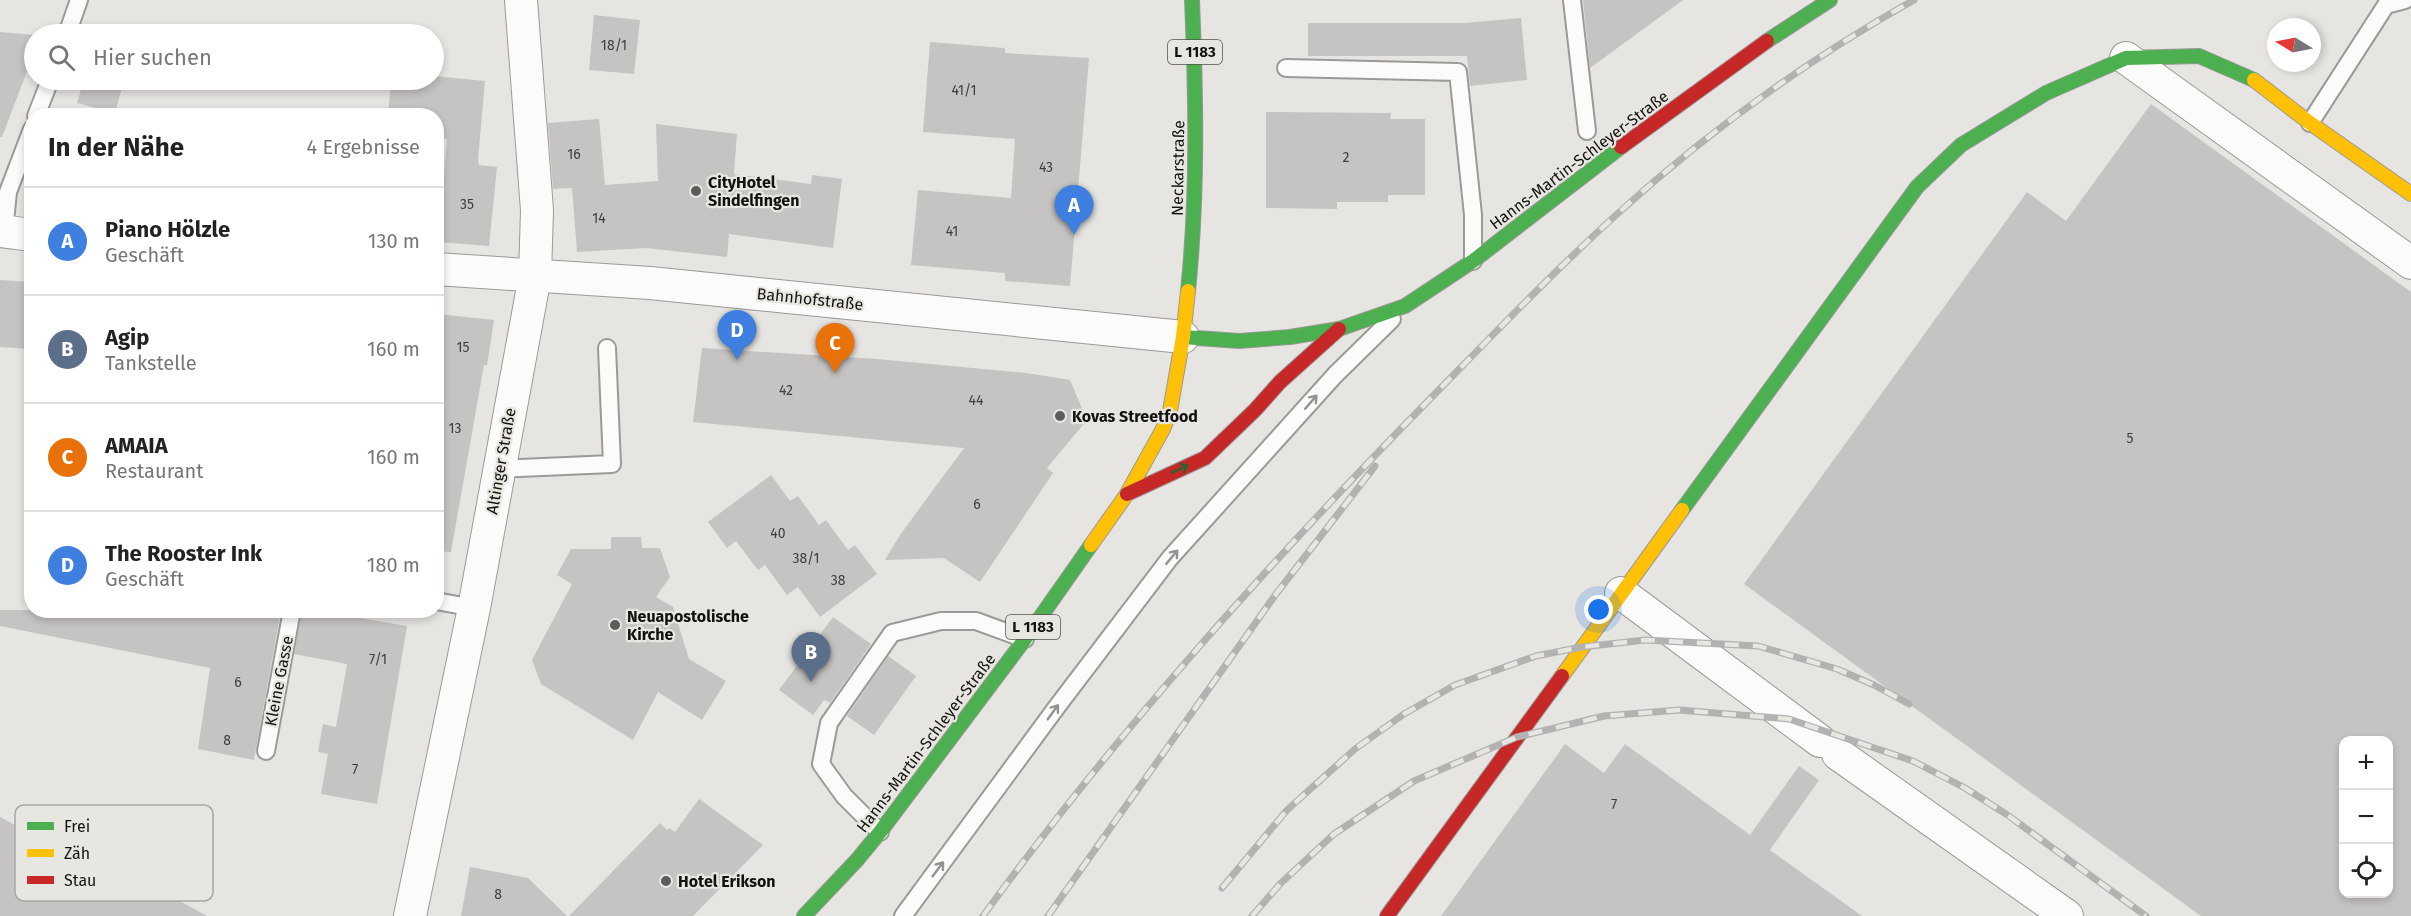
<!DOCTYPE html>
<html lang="de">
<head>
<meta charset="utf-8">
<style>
	body { margin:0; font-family:"Fira Sans",sans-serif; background:#f6f6f6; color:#222 }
	.controls { position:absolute; right:18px; bottom:18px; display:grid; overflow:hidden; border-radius:12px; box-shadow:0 3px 9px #0003 }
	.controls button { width:54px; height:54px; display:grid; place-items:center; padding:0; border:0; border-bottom:2px solid #e0e0e0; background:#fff; color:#222; font:30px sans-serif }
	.compass { position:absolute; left:2267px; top:18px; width:54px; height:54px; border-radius:50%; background:#fff; box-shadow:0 3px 9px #0003; rotate:280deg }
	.you { position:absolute; left:1599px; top:610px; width:21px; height:21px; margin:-15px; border:4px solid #fff; border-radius:50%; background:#1a73e8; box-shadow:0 0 0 9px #1a73e833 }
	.badge { display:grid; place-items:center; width:39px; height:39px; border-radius:50%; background:#7c3aed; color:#fff; font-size:20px; font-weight:700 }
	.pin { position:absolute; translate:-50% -50px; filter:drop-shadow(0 2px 3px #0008) }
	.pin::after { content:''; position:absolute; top:32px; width:21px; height:18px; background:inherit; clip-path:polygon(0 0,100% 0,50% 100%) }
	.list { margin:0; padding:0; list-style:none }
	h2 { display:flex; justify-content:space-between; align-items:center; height:78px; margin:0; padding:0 24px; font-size:26px }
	h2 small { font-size:20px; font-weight:400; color:#767676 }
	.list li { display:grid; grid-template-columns:39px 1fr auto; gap:18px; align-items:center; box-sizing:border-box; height:108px; padding:0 24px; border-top:2px solid #e0e0e0 }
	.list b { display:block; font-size:22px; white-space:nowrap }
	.list p { margin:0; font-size:20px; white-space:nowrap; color:#767676 }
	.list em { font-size:20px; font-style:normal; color:#767676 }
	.icon { flex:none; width:33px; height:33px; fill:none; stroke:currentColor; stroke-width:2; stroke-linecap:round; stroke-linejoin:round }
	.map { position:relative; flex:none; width:2411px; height:916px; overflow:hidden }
	.search { position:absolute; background:#fff; box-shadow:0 3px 9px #0003; left:24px; top:24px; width:420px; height:66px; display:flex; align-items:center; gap:15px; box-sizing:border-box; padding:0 21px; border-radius:33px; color:#767676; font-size:22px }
	.panel { position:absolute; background:#fff; box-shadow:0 3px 9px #0003; left:24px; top:108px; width:420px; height:510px; border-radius:24px }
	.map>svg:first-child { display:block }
	.building { fill:#c6c4c2; fill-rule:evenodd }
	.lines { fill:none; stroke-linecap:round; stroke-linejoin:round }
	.lane-casing { stroke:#9b9a98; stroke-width:20 }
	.street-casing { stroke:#9b9a98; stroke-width:34 }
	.fast-casing { stroke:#9b9a98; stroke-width:16 }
	.slow-casing { stroke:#9b9a98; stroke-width:16 }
	.jam-casing { stroke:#9b9a98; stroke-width:16 }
	.lane { stroke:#fbfbfb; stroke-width:16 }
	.street { stroke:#fbfbfb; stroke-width:32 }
	.fast { stroke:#4caf50; stroke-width:14 }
	.slow { stroke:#ffc107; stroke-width:14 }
	.jam { stroke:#c62828; stroke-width:14 }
	.rail-casing { stroke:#b3b2b2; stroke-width:7 }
	.rail { stroke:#e8e6e0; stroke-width:4.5; stroke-dasharray:14; stroke-linecap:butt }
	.oneway { stroke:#939291 }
	.oneway2 { stroke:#306030 }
	.poi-dot { fill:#5d5c5a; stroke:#e8e6e0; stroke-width:2 }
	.labels { text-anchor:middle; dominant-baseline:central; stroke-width:4.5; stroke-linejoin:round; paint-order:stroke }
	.number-label { font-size:14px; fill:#403e3c }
	.shield { fill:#e8e6e0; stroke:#53524e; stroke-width:1.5 }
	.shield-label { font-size:15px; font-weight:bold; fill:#131210 }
	.street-label { font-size:16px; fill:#131210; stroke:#e8e6e0 }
	.poi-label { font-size:16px; font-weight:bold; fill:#131210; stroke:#e8e6e0; text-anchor:start }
	.key { fill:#e8e6e0; stroke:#a8a6a2; stroke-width:1.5 }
	.key-label { font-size:16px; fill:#131210 }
</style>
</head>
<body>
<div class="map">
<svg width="2411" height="916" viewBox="0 0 2411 916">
	<rect width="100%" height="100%" fill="#e6e5e2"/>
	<g class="building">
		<path d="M1583,0H1683L1590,68Z"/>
		<path d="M594,15L640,20L634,74L589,70Z"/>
		<path d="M1521,18L1527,80L1470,86L1467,56H1308V23H1464Z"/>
		<path d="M0,32L34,35V53L2,137H0Z"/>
		<path d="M930,42L1005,48V53L1089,58L1070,286L1005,281V273L911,265L918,190L1011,198L1015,139L923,132Z"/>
		<path d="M434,76L485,81L478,159L479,165L497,167L489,246L438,242L447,139L436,138V116H388L391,80H434Z"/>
		<path d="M84,80H124L115,113L77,103Z"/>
		<path d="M2151,104L2411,292V916H2201L1744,584L2027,192L2066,221ZM2343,741H2388V894H2343Z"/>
		<path d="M1266,112L1391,113L1390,119H1425V195H1388V202H1337V209L1266,208Z"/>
		<path d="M599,119L605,185L658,181L656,124L737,134L734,174L811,184L812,175L842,179L833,248L729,234L727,257L646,248L577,252L572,188L553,189L548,123Z"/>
		<path d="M0,280L32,282V349L0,347Z"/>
		<path d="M438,314L494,320L487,365H484L451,552L436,551Z"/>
		<path d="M702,348L877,359L1026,373L1070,380L1087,420L1047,468L1053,473L980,582L944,558L885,560L900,535L964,448L693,422Z"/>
		<path d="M771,475L790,501L798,496L819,525L826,520L848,550L855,545L877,574L820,617L798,587L787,595L765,565L758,570L736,541L727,548L708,522Z"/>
		<path d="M611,537H641L642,548H660L670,577L656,597L673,607L689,659L726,681L702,720L658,692L633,740L541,684L532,660L572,584L557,575L571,549H611Z"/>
		<path d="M0,610H281L254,760L198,749L210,668L0,626Z"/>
		<path d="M302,610H331L330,613L407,626L377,804L321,794L328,754L318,752L323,724L336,727L347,664L294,654Z"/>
		<path d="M833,617L871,644L830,703L824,700L813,715L779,690Z"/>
		<path d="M888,656L916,676L874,735L847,716Z"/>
		<path d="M1565,744L1604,773L1625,744L1750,835L1799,766L1819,780L1770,850L1862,916H1441Z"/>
		<path d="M699,799L763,845L693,916H569L660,823L667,830L669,828L675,832Z"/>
		<path d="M21,813L207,916H0V817L15,825Z"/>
		<path d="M470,867L528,878L567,916H461Z"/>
	</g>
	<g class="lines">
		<g class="lane-casing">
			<g id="lane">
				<path d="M1572,0L1587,131"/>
				<path d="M67,34L79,0"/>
				<path d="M1286,68L1458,72L1473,215V261"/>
				<path d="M36,116L50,80"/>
				<path d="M2310,123L2386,5L2405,0"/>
				<path d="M4,232L8,192L32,129"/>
				<path d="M499,469L612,464L607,348"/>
				<path d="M436,601L474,608"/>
				<path d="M266,751L292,610"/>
				<path d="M880,832L844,796L821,764L829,723L892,633L941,621H976L1025,639"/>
				<path d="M903,916L1056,708L1170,558L1335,375L1392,319"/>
			</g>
		</g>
		<g class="street-casing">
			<g id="street">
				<path d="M2126,58L2411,263"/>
				<path d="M0,231L32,235"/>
				<path d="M436,269L650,283L1183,337"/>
				<path d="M1621,593L1820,741"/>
				<path d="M1838,754L2067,916"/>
				<path d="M410,916L474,608L535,276L537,210L521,0"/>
			</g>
		</g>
		<g class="fast-casing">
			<g id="fast">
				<path d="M1767,41L1830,0"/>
				<path d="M1188,291C1198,194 1196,97 1192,0"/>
				<path d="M1183,337L1239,341L1290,337L1339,329L1405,306L1473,261L1621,147"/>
				<path d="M1682,510L1917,187L1961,145L2046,93L2126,58L2199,56L2254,80"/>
				<path d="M804,916L857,860L880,832L1025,639L1091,545"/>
			</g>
		</g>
		<g class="slow-casing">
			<g id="slow">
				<path d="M2254,80L2310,123L2411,194"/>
				<path d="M1091,545L1127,494L1163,429L1170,411L1183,337L1188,291"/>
				<path d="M1562,676L1682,510"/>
			</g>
		</g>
		<g class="jam-casing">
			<g id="jam">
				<path d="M1621,147L1767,41"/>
				<path d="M1127,494L1205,458L1255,410L1280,382L1339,329"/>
				<path d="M1387,916L1562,676"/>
			</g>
		</g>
		<use href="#lane" class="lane"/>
		<use href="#street" class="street"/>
		<use href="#fast" class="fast"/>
		<use href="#slow" class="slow"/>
		<use href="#jam" class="jam"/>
		<g class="rail-casing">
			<g id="rail">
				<path d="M1222,888L1287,810L1355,749L1404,714L1455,685L1536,656L1582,647L1645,640L1758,646L1837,669L1874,685L1909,704"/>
				<path d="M983,916C1117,732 1268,564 1427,402C1489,339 1550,275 1615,216C1706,133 1807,60 1914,0"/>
				<path d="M1048,916L1276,594L1375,466"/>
				<path d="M1252,916L1281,883L1334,834L1414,781L1517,737L1604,716L1679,710L1789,719L1913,761L1965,788L2006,814L2146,916"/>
			</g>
		</g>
		<use href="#rail" class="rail"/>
	</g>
	<defs><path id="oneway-shaft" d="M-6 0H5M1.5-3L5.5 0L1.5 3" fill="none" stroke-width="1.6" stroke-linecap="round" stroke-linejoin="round" transform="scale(1.5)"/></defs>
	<g class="oneway">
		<use href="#oneway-shaft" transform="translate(1311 402) rotate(-49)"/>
		<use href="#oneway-shaft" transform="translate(1172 557) rotate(-50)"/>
		<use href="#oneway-shaft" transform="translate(1053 712) rotate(-54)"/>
		<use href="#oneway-shaft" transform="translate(938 869) rotate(-53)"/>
	</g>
	<use class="oneway2" href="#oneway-shaft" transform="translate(1180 469) rotate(-24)"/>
	<g class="poi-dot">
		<circle cx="696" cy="191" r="6"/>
		<circle cx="1060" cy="416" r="6"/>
		<circle cx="615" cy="625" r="6"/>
		<circle cx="666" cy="881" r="6"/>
	</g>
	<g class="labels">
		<g class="number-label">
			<text x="614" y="45">18/1</text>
			<text x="964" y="90">41/1</text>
			<text x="574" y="154">16</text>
			<text x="1346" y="157">2</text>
			<text x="1046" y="167">43</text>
			<text x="467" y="204">35</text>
			<text x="599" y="218">14</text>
			<text x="952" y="231">41</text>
			<text x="463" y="347">15</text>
			<text x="786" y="390">42</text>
			<text x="976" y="400">44</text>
			<text x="455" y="428">13</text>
			<text x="2130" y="438">5</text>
			<text x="977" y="504">6</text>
			<text x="778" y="533">40</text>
			<text x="806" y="558">38/1</text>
			<text x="838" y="580">38</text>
			<text x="378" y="659">7/1</text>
			<text x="238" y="682">6</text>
			<text x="227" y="740">8</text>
			<text x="355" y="769">7</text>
			<text x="1614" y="804">7</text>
			<text x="498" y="894">8</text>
		</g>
		<g class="shield">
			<rect x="1168" y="40" width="54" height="24" rx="4.5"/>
			<rect x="1006" y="615" width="54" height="24" rx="4.5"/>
		</g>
		<g class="shield-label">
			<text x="1195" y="52">L 1183</text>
			<text x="1033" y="627">L 1183</text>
		</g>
		<g class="street-label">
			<text transform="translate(1579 160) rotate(-37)">Hanns-Martin-Schleyer-Straße</text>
			<text transform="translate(1178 168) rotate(-89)">Neckarstraße</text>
			<text transform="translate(810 299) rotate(6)">Bahnhofstraße</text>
			<text transform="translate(501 461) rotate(-80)">Altinger Straße</text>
			<text transform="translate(279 681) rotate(-79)">Kleine Gasse</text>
			<text transform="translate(926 743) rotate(-53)">Hanns-Martin-Schleyer-Straße</text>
		</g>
		<g class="poi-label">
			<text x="708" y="182">CityHotel<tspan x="708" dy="18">Sindelfingen</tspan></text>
			<text x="1072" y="416">Kovas Streetfood</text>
			<text x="627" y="616">Neuapostolische<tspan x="627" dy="18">Kirche</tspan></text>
			<text x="678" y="881">Hotel Erikson</text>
		</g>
	</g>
	<rect x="15" y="805" width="198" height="96" rx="9" class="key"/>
	<rect x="27" y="822" width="27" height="8" fill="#4caf50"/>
	<rect x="27" y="849" width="27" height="8" fill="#ffc107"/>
	<rect x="27" y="876" width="27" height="8" fill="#c62828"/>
	<g class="key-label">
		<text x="64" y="832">Frei</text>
		<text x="64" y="859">Zäh</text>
		<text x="64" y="886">Stau</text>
	</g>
</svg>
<div class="controls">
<button>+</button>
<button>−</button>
<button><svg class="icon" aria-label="locate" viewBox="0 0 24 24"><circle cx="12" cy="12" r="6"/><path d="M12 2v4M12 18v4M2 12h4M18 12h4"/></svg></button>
</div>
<svg class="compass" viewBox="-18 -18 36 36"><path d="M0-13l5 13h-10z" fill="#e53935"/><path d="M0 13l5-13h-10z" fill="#767676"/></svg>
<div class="you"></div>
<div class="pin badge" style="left:1074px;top:235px;background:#3f7fe0">A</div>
<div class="pin badge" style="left:811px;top:682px;background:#5c6f8a">B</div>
<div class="pin badge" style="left:835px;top:373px;background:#e8710a">C</div>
<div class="pin badge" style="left:737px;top:360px;background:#3f7fe0">D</div>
<div class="search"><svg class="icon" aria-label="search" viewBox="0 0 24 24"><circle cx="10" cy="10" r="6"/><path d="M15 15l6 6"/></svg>Hier suchen</div>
<section class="panel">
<h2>In der Nähe<small>4 Ergebnisse</small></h2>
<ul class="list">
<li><span class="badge" style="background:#3f7fe0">A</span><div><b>Piano Hölzle</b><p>Geschäft</p></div><em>130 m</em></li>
<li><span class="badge" style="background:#5c6f8a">B</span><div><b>Agip</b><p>Tankstelle</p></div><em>160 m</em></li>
<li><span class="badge" style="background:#e8710a">C</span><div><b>AMAIA</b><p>Restaurant</p></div><em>160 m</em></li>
<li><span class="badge" style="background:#3f7fe0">D</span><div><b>The Rooster Ink</b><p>Geschäft</p></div><em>180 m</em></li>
</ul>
</section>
</div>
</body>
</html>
